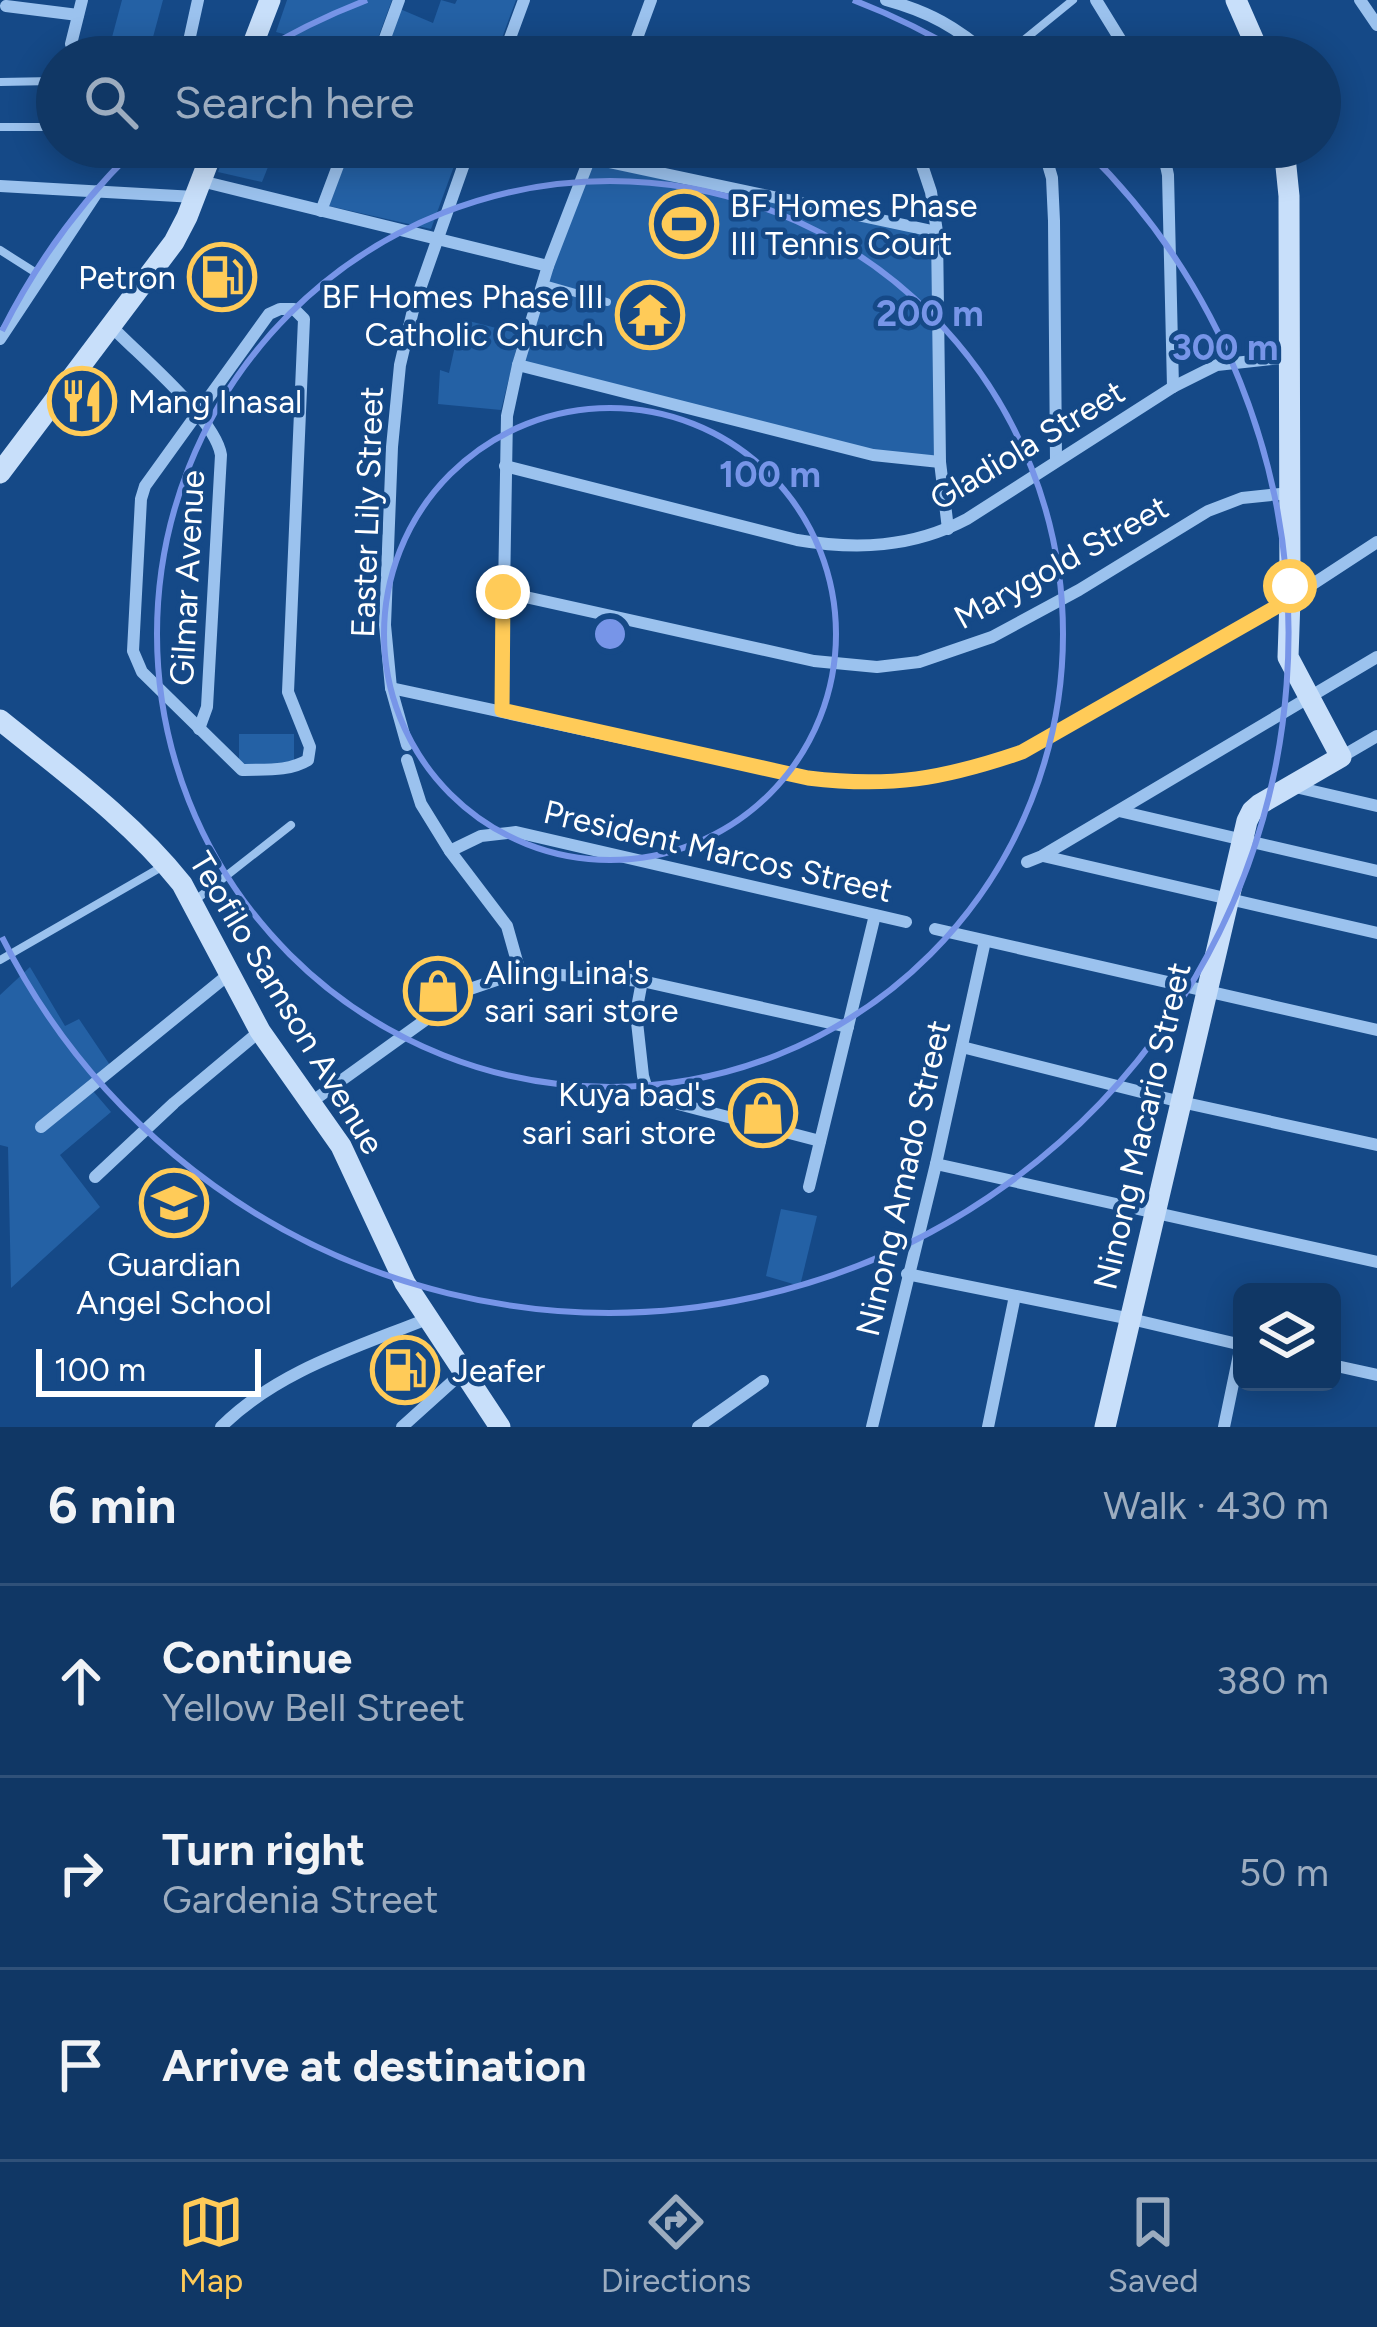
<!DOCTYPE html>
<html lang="en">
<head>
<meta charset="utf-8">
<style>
	body { margin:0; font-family:Figtree,sans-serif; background:#193f6b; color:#f1f3f6 }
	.controls { position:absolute; right:36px; bottom:36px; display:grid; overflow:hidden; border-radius:18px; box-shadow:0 6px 30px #0003 }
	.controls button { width:108px; height:108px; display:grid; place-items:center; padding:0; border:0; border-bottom:3px solid #305179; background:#103765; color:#f1f3f6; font:60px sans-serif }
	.scale { position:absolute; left:36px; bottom:30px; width:225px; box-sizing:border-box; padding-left:12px; border:6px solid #fff; border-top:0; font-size:33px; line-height:42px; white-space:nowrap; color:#fff; -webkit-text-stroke:9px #154987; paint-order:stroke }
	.stop { position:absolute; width:36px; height:36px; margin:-27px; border:9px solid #ffcb58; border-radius:50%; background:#fff }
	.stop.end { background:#ffcb58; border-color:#fff; box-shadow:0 3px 12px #0008 }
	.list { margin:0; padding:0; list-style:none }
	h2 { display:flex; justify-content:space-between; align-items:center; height:156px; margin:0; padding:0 48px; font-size:51px }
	h2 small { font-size:39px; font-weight:400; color:#9cacbf }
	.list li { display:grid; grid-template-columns:78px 1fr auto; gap:36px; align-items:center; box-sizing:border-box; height:192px; padding:0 48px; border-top:3px solid #305179 }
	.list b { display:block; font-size:45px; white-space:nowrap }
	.list p { margin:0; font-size:39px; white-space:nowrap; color:#9cacbf }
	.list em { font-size:39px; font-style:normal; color:#9cacbf }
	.icon { flex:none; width:66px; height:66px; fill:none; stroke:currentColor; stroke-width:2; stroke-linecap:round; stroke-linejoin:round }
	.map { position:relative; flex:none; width:1377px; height:1427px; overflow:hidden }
	.search { position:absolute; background:#103765; box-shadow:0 6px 30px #0003; left:36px; right:36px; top:36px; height:132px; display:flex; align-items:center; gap:30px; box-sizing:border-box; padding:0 42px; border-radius:66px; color:#9cacbf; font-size:45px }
	.sheet { height:732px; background:#103765 }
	nav { display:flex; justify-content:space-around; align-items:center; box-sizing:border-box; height:168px; border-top:3px solid #305179; background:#103765; font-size:33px; color:#9cacbf }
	nav a { display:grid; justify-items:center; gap:6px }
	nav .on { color:#ffcb58 }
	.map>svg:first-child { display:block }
	.green { fill:#2461a5 }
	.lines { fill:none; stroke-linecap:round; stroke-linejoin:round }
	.lane { stroke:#9bc2ee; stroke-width:8 }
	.street { stroke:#9bc2ee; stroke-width:12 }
	.secondary { stroke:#c8dffa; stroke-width:21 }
	.route { stroke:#ffcb58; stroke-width:15 }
	.ring { fill:none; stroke:#7795e8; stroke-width:6 }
	.labels { text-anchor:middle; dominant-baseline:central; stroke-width:9; stroke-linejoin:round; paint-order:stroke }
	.poi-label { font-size:33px; fill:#fff; stroke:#154987; text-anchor:start }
	.street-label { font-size:33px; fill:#fff; stroke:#154987 }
	.centre { fill:#7795e8; stroke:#154987; stroke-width:6 }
	.ring-label { font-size:36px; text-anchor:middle; font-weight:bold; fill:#7795e8; stroke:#154987; stroke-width:9; stroke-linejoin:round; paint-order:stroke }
</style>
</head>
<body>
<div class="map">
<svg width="1377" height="1427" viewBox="0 0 1377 1427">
	<rect width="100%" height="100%" fill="#154987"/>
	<g class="green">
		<path d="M122,0H163L149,52L111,41Z"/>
		<path d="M287,0H392L371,57L276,32Z"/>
		<path d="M441,0L455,4L457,0H516L495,57H383L400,9L433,23Z"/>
		<path d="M227,147H276L262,182L218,172Z"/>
		<path d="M351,147H461L431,229L329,206Z"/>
		<path d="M592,164L933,236L935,457L898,456L523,363L552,268Z"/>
		<path d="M461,319L520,334L501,410L438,404L440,370L449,373Z"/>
		<rect x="239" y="734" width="55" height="30"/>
		<path d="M30,967L65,1026L79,1019L110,1065L87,1084L111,1112L60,1155L100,1207L11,1288L8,1147L0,1145V995Z"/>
		<path d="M781,1209L817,1216L800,1286L766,1276Z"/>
	</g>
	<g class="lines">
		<g class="lane">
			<path d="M1003,57L1073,0"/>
			<path d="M0,82L53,81L50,122L48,127H0"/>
			<path d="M0,250L41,276"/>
			<path d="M544,284L607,302"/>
			<path d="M193,902L291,825"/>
			<path d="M0,960L165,865"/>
		</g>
		<g class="street">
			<path d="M886,0C930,12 956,27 991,57"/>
			<path d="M1096,0L1131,57"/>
			<path d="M1360,0L1377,25"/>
			<path d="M6,6L78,15"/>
			<path d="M71,44L82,0"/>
			<path d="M187,50L198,0"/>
			<path d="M378,57L399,0"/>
			<path d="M503,57L524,0"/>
			<path d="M630,57L651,0"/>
			<path d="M909,147L922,165L931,192L937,232L940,462L948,529"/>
			<path d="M1043,147L1052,178L1054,221L1056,461"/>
			<path d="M1162,147L1168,175L1173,387"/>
			<path d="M590,158L937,232"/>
			<path d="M201,181L548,266"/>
			<path d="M0,186L195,197"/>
			<path d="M321,211L345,147"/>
			<path d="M280,309H294L304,319L288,692L310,747L308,760C288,772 264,769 242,770L142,672L133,651L141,499L145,486L269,314Z"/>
			<path d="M112,327C140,356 215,418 221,455L207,707L199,729"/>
			<path d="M0,339L98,191"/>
			<path d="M518,365L873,455L940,462"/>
			<path d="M505,466L797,540C856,550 912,548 967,519L1173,387L1217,365L1289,357"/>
			<path d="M503,592L814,661L877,667L919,662L992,637L1079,590L1208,511L1242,498L1290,493"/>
			<path d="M391,688L808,778C891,788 943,779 1021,752L1290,599L1377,542"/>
			<path d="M502,710L507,416L518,365L548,266L594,147"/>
			<path d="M407,745L391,688L385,625L392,447L400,365L414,306L470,147"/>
			<path d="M1341,757L1377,736"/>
			<path d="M407,760L421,804L450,851L507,926L520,972"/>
			<path d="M1291,786L1377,806"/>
			<path d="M1119,811L1377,871"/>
			<path d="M450,851L481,836L516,832L906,922"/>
			<path d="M1043,856L1377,933"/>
			<path d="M1027,862L1042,856L1377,657"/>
			<path d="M935,929L1377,1030"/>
			<path d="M642,981L636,1013L643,1076L646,1086L659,1099L820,1141"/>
			<path d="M962,1047L1181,1102L1377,1145"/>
			<path d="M310,1103L467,990L520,972L642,981L848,1027"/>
			<path d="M41,1127L228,975"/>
			<path d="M936,1164L1377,1262"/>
			<path d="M95,1177L174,1103L260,1031"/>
			<path d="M809,1187L875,915"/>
			<path d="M907,1274L1131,1319L1242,1345"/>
			<path d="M1332,1365L1377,1375"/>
			<path d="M221,1427C277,1371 355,1348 427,1319"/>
			<path d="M402,1427L463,1372"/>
			<path d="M698,1427L763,1381"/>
			<path d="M872,1427L936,1164L985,941"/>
			<path d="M988,1427L1015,1296"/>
			<path d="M1224,1427L1241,1345"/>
		</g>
		<g class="secondary">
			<path d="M1236,0L1261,57"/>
			<path d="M248,57L270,0"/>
			<path d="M0,473L174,242L187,217L214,147"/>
			<path d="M0,720C63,771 131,820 182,884L260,1031L341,1146L405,1283L500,1427"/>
			<path d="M1105,1427L1247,821L1252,811L1260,804L1341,757L1288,657L1290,599L1289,196L1284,147"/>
		</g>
	</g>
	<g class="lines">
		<path class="route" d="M503,592L502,710L808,778C891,788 943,779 1022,752L1290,599V586"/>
	</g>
	<g class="ring">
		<circle cx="610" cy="634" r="226"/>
		<circle cx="610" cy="634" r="453"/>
		<path d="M2 331A679 679 0 0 1 134 150M255 55A679 679 0 0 1 367 0M853 0A679 679 0 0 1 965 55M1086 150A679 679 0 1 1 2 937"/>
	</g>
	<defs>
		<g id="stadium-ring" transform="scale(3.45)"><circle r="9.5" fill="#154987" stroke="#ffcb58" stroke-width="1.5"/><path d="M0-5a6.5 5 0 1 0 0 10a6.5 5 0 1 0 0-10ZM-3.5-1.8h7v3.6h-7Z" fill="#ffcb58"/></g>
		<g id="fuel-ring" transform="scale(3.45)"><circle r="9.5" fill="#154987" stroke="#ffcb58" stroke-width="1.5"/><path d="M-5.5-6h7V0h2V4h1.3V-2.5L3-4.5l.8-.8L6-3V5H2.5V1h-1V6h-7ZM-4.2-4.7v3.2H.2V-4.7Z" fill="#ffcb58"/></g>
		<g id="temple-ring" transform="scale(3.45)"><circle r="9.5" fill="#154987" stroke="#ffcb58" stroke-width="1.5"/><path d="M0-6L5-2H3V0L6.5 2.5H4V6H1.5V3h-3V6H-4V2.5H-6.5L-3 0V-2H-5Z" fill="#ffcb58"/></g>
		<g id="restaurant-ring" transform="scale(3.45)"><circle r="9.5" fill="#154987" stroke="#ffcb58" stroke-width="1.5"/><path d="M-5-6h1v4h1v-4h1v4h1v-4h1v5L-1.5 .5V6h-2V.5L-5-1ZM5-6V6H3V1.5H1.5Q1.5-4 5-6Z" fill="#ffcb58"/></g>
		<g id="shop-ring" transform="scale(3.45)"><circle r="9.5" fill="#154987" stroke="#ffcb58" stroke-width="1.5"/><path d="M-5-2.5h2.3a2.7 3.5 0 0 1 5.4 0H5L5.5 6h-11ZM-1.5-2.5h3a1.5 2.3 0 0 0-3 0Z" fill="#ffcb58"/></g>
		<g id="school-ring" transform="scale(3.45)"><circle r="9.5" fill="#154987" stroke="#ffcb58" stroke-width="1.5"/><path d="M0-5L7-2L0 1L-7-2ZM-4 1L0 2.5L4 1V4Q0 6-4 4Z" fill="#ffcb58"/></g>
	</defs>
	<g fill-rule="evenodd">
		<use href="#stadium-ring" x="684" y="224"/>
		<use href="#fuel-ring" x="222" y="277"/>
		<use href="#temple-ring" x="650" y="315"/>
		<use href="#restaurant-ring" x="82" y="401"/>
		<use href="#shop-ring" x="438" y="991"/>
		<use href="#shop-ring" x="763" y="1113"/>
		<use href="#school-ring" x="174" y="1203"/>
		<use href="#fuel-ring" x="405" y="1370"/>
	</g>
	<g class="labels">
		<g class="poi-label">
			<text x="730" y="205">BF Homes Phase<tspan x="730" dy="38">III Tennis Court</tspan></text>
			<text x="176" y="277" text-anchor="end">Petron</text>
			<text x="604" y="296" text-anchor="end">BF Homes Phase III<tspan x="604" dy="38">Catholic Church</tspan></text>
			<text x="128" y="401">Mang Inasal</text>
			<text x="484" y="972">Aling Lina's<tspan x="484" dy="38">sari sari store</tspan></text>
			<text x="716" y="1094" text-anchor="end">Kuya bad's<tspan x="716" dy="38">sari sari store</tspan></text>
			<text x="174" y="1264" text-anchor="middle">Guardian<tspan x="174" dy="38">Angel School</tspan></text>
			<text x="452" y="1370">Jeafer</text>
		</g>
		<g class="street-label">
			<text transform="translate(1027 445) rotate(-31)">Gladiola Street</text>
			<text transform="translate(367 512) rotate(-88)">Easter Lily Street</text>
			<text transform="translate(1061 562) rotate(-29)">Marygold Street</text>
			<text transform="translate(187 578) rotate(-87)">Gilmar Avenue</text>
			<text transform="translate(718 851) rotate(13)">President Marcos Street</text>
			<text transform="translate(287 1003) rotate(59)">Teofilo Samson Avenue</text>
			<text transform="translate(1142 1126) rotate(-77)">Ninong Macario Street</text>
			<text transform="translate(903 1178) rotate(-77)">Ninong Amado Street</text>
		</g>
	</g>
	<circle cx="610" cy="634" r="18" class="centre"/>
	<g class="ring-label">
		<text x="930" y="326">200 m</text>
		<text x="1225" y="360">300 m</text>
		<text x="770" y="487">100 m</text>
	</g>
</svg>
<div class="controls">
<button><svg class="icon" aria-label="layers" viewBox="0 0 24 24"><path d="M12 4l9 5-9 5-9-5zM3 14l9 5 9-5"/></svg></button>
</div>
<div class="scale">100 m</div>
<div class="stop" style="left:1290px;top:586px"></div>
<div class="stop end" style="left:503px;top:592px"></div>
<div class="search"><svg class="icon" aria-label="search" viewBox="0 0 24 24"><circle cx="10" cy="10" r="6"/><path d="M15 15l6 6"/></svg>Search here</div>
</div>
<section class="sheet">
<h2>6 min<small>Walk · 430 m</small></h2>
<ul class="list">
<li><svg class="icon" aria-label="ahead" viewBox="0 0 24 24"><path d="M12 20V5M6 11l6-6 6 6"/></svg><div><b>Continue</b><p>Yellow Bell Street</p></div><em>380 m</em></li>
<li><svg class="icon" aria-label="right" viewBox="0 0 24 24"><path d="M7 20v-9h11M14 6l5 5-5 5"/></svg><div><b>Turn right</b><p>Gardenia Street</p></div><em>50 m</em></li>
<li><svg class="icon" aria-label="arrive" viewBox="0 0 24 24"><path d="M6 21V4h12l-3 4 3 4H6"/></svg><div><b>Arrive at destination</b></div></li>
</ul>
</section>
<nav>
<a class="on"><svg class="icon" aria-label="map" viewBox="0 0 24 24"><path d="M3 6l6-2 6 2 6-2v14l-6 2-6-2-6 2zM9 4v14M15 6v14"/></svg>Map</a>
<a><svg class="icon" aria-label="directions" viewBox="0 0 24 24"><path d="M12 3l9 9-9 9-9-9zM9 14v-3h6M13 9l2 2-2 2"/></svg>Directions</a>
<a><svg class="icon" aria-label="saved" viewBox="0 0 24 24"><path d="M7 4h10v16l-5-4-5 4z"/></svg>Saved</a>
</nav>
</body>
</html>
